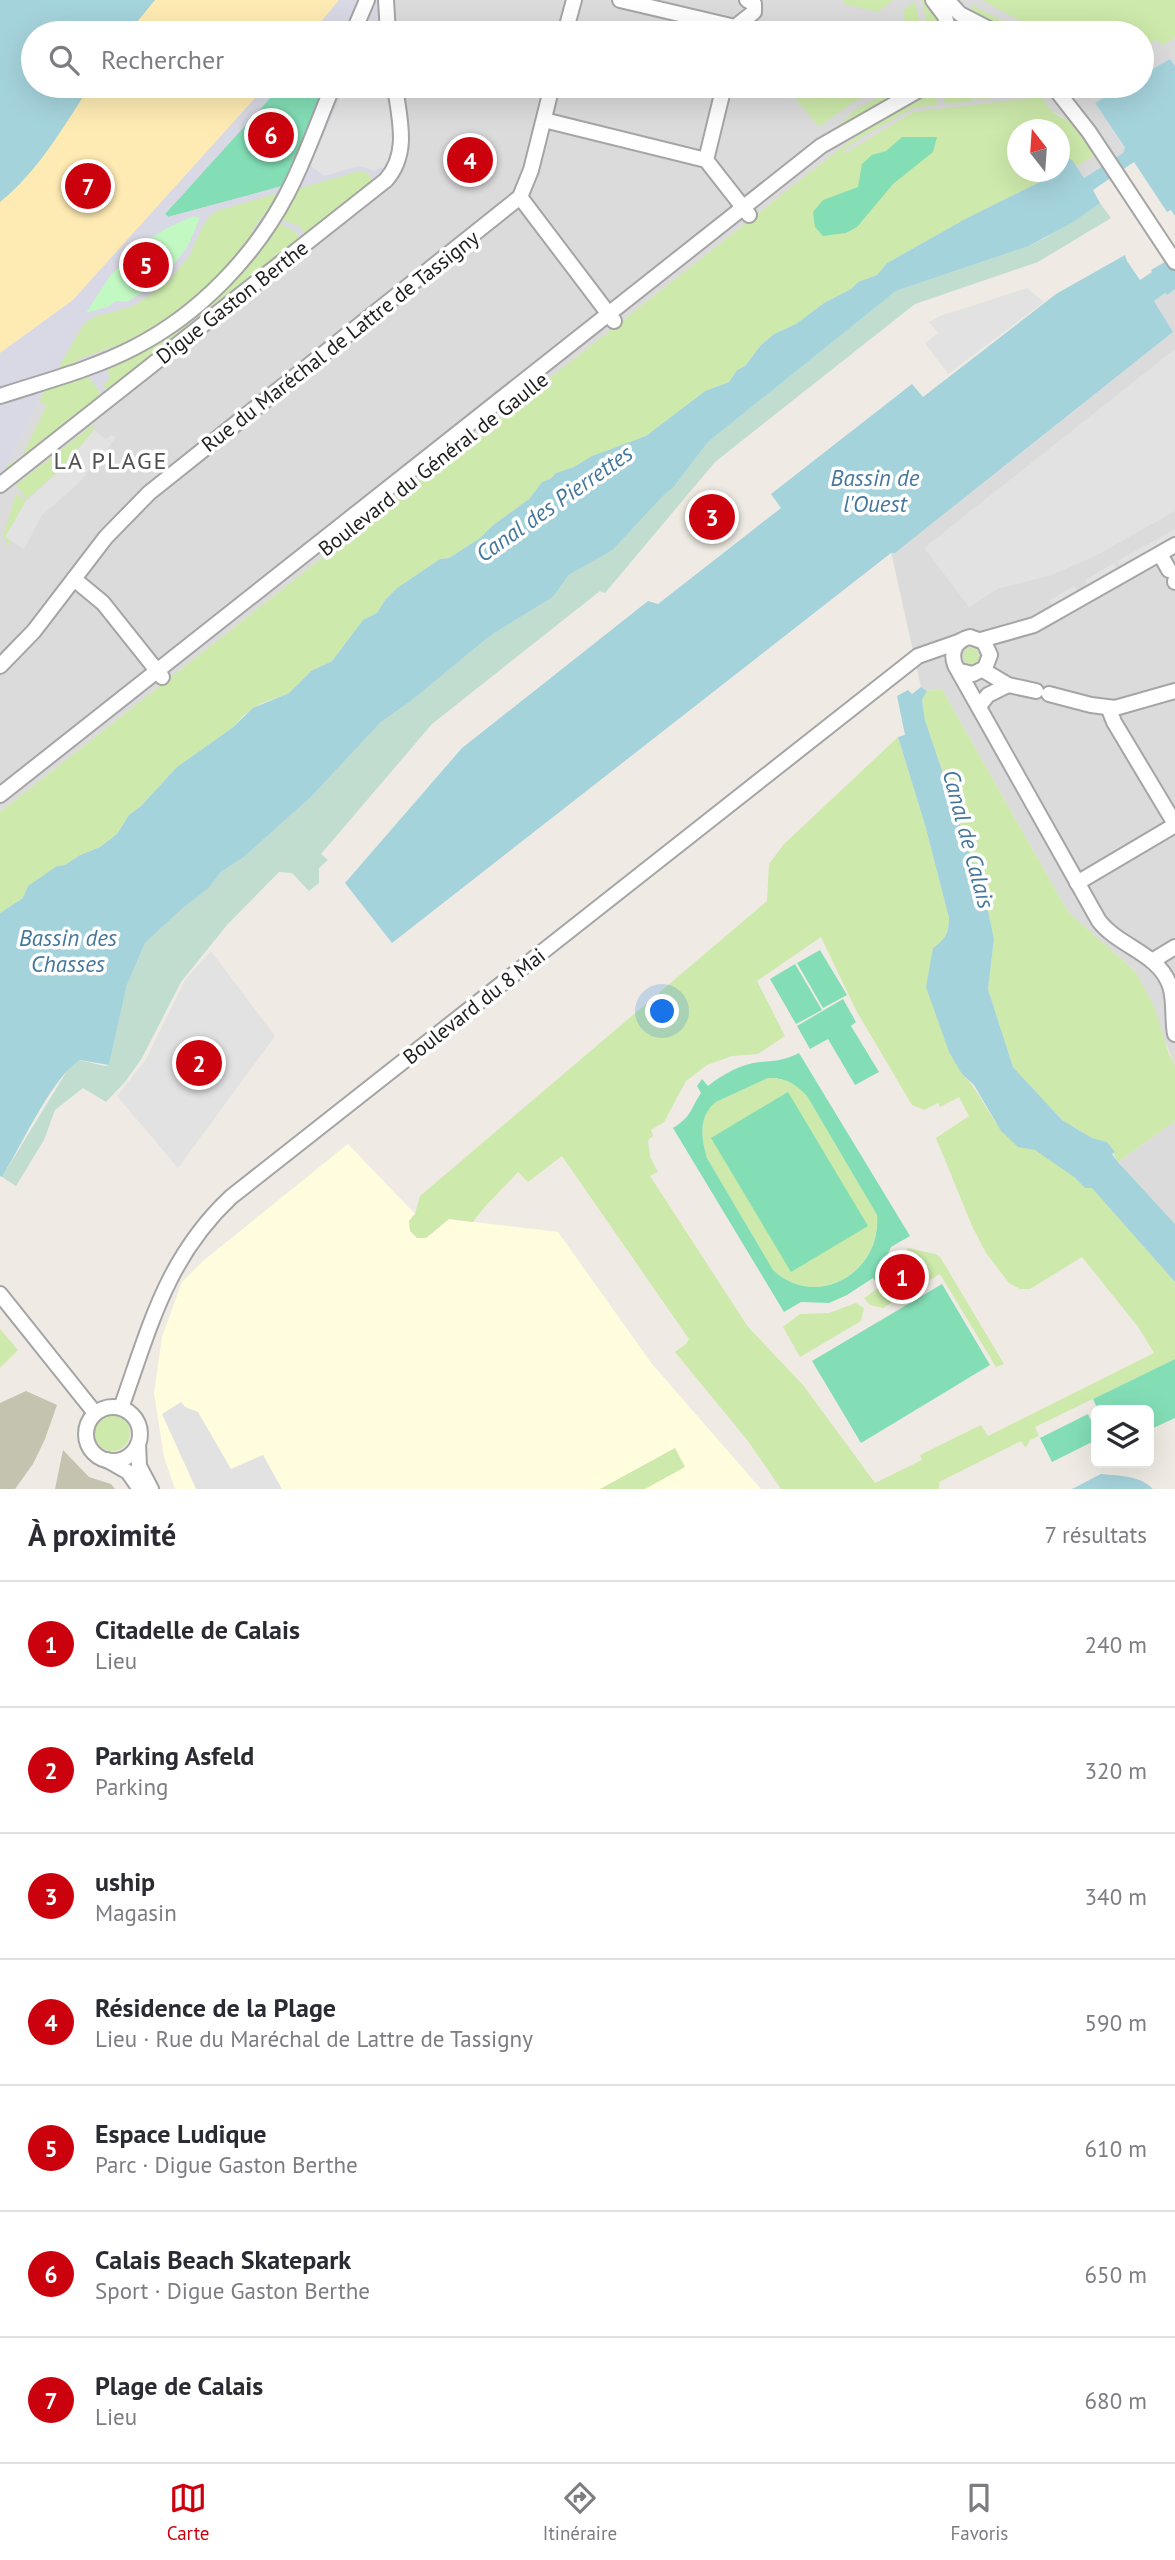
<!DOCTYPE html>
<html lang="fr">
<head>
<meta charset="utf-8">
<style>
	body { margin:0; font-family:"PT Sans",sans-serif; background:#f2f2f3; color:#2b2b33 }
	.controls { position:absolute; right:21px; bottom:21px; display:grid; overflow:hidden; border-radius:10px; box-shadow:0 7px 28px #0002 }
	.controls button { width:63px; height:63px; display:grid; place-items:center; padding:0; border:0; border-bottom:2px solid #e1e1e2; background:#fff; color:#2b2b33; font:35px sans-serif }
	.compass { position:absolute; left:1007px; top:119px; width:63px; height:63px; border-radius:50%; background:#fff; box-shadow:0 7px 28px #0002; rotate:343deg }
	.you { position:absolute; left:663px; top:1012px; width:24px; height:24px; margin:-18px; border:5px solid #fff; border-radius:50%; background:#1a73e8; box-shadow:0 0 0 10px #1a73e833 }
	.badge { display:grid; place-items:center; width:46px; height:46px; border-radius:50%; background:#cb020d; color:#fff; font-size:23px; font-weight:700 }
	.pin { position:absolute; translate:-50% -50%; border:4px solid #fff; box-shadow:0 2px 7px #0006 }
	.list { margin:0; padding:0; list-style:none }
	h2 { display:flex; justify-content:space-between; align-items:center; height:91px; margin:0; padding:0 28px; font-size:30px }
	h2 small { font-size:23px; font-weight:400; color:#7c7c81 }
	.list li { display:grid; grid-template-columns:46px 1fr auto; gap:21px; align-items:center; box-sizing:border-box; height:126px; padding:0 28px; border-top:2px solid #e1e1e2 }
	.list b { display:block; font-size:26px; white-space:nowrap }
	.list p { margin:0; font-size:23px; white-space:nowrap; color:#7c7c81 }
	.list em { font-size:23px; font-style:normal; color:#7c7c81 }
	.icon { flex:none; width:38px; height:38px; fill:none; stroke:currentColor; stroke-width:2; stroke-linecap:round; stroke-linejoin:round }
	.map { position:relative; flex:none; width:1175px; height:1489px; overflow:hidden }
	.search { position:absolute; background:#fff; box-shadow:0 7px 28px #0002; left:21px; right:21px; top:21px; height:77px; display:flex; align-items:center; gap:18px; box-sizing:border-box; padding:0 24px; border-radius:38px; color:#7c7c81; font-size:26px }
	.sheet { height:973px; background:#fff }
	nav { display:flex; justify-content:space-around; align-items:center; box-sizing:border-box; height:98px; border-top:2px solid #e1e1e2; background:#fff; font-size:19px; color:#7c7c81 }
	nav a { display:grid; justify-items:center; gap:4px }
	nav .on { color:#cb020d }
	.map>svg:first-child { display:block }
	.residential { fill:#dcdbdb }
	.education { fill:#fffdde }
	.construction { fill:#c4c3b0 }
	.grass { fill:#cde9ab; fill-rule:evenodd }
	.wetland { fill:#c1ddcf }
	.sand { fill:#feebb3 }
	.park { fill:#c2f9c3 }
	.pitch { fill:#83deb6; fill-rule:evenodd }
	.parking { fill:#e2e2e2 }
	.plaza { fill:#d9d9e5; fill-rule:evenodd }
	.water { fill:#a5d3dc }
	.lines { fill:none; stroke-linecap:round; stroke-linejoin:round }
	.minor-casing { stroke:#a5a5a5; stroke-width:18 }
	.minor { stroke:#fff; stroke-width:14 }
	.labels { text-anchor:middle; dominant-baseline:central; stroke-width:7; stroke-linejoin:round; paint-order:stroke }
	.street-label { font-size:21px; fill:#1e1e1e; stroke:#fff }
	.water-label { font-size:23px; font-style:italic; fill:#45779d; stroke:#fff }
	.quarter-label { font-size:24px; letter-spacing:2px; fill:#515151; stroke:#fff }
</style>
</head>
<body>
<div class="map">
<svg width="1175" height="1489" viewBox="0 0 1175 1489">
	<rect width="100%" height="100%" fill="#efebe4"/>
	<g class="residential">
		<path d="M339,0H1175V66L1170,59L1142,75V33H312Z"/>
		<path d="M266,86H1124L1095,103L1126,151L1084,178L1076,166L1095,154L1063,117L1052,112L977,106L913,112L845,154L840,149L0,812V353L70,303Z"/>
		<path d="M1175,289V1065L1135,971L1068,912L942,689L927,691L921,687L891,552L895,553L1173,332L1154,301L1165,293L1167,295Z"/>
		<path d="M1175,1121V1224L1118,1162Z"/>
	</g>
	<path class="education" d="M348,1144L415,1214L411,1217L430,1235L449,1219L558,1232L652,1364L761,1489H175L164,1457L154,1393L162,1337L182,1282L203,1261Z"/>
	<g class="construction">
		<path d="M26,1391L57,1405L45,1439L33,1464L15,1489H0V1403Z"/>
		<path d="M63,1450L89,1477L111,1484L115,1489H55Z"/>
	</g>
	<g class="grass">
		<path d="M843,0H893L878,12L845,4Z"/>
		<path d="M922,0H929L939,11L944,33H929Z"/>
		<path d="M982,0H1175V37L1162,46L1157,39L1142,49V33H1043Z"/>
		<path d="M915,1L922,33H905L904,10Z"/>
		<path d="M972,5L1025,33H1008L973,15Z"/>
		<path d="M785,86H884L852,103L819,127Z"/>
		<path d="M900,86H915L835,129L855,110Z"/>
		<path d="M941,86H972L973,101L945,104Z"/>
		<path d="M977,86L994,88L1044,86L1049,91L978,100Z"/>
		<path d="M934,88L938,105L913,108L860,138L843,151L846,153L913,112L1042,97L1052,112L1072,123L1095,155L1076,166L1065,157L1060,164V130H1018V172H1054L1050,177L967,218L887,263L877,275L858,282L851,289L824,303L796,324L774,334L761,345L745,366L737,370L729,382L705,391L646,436L593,456L574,467L556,473L550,479L542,482L529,499L492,526L480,538L449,558L440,559L397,588L385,600L377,613L363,620L332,661L311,671L289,693L260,704L243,716L232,728L177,767L141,806L129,815L117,834L100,847L80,855L65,865L57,866L23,898L0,913V812L841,148L882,117Z"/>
		<path d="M359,171L368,173L376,185L308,238L291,223L277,219L295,189Z"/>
		<path d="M278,193L281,194C252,238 221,282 178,314C159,327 137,339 118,351L115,346L78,360L79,366L61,371L60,365L85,322L93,317L133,306L168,282L189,256L203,225L213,212Z"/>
		<path d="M276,221L296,232L302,238L205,315L200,309Z"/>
		<path d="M199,310L204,316L110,394L106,392L103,383L108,381L105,366Z"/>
		<path d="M87,374L105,399L8,474L6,467L10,462L18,465L47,405L39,401L44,391Z"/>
		<path d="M94,424V430L61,469L27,499L16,485Z"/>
		<path d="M16,494L26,501L6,537L11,541L9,546L3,536Z"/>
		<circle cx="971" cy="656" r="8"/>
		<path d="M942,689L1068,912L1135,971L1154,1006L1169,1054L1175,1065V1121L1118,1162L1107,1142L1092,1138L1062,1120L1013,1067L988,989L994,939L986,901L925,720L922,700L927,691Z"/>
		<path d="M898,737L925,825L949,918C949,934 945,939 933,948L962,1074C984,1095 991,1126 1016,1144C1022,1149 1030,1147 1037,1151C1054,1159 1072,1174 1085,1188L1092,1187L1175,1282V1359L1035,1427L1039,1436L1030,1440L1027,1446L1025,1447L1021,1441L939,1482V1489H781L748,1441L675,1352L686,1344L689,1339L562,1156L528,1182L518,1172C503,1189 485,1204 473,1222L449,1219L426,1238H417L410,1231L409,1221L415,1214L420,1196L767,901L769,864L784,844ZM821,937L857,1012L912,1105L924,1110L938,1103L940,1107L959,1097L969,1116L936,1138L972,1226L986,1253L1009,1283L1020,1289H1030L1082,1257L1139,1328L1154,1353L988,1436L981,1425L920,1455L922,1460L875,1483L803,1385L748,1327L650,1176L658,1172L650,1157L648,1140L653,1136L651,1130L664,1122L686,1081L707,1065L732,1056L758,1054L785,1036L757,981Z"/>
		<path d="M768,1078C785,1078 796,1083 807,1096L877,1215C881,1272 817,1311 773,1270L707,1158C701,1138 698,1116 716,1102Z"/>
		<path d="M908,1248L935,1254L940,1257L1004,1364L996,1367L940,1274L883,1308L870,1305L864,1298L889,1281Z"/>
		<path d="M856,1303L864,1308L861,1321L800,1357L783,1327L800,1314L829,1313Z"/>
		<path d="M0,1329L18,1350L0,1368Z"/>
		<circle cx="112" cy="1433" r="18"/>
		<path d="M675,1448L685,1467L645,1489H600Z"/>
	</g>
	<path class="wetland" d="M1100,203L1111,218L1038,262L915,304L715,462L605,593L600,591L432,724L321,854L328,860L319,868V883L309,891L292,873L279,872L227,925L181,982L142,1058L125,1082L106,1102L83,1088L55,1110L44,1140L16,1186L2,1177L70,1066L79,1060L105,1066L109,1065L127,985L145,943L183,908L209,888L221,872L244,857L311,797L381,722L411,701L490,636L553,597L569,575L613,550L663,496L673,488L708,442L896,291L1029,246L1045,238Z"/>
	<g class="sand">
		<path d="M121,0H339L312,33H89Z"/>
		<path d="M33,86H266L73,300L0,353V111Z"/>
	</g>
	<path class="park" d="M194,216L200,218L188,246L162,280L127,302L116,301L108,307L86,313C89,303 96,294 103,285C127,253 156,229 194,216Z"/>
	<g class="pitch">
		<path d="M281,86H327L286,185L168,217L165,214Z"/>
		<path d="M902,137H937L933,152L893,184L857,227L846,233L823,236L815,227L813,212L823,200L858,187L862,164L872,155L886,151Z"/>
		<path d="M820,950L847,995L823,1008L797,963Z"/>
		<path d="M795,964L822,1010L796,1024L770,979Z"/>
		<path d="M843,999L856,1022L851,1026L879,1072L855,1085L828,1039L810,1049L797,1026Z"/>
		<path d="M799,1053L910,1236L891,1247L881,1270L886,1277L878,1284L873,1278L847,1295L829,1303L801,1302L784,1312L673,1128C693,1115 689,1111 701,1093L697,1086L702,1079L708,1086C723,1074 741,1064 760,1062C775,1061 786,1060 799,1053ZM768,1078C785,1077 796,1084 807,1096L877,1215C882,1272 817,1311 773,1270L707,1158C701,1138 698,1116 716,1102Z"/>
		<path d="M788,1092L868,1226L791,1272L711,1138Z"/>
		<path d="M942,1284L990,1365L861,1443L812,1361Z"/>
		<path d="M1175,1359V1418L1149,1430V1410H1098L1093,1399Z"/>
		<path d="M1088,1414L1096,1432V1440L1052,1462L1040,1438Z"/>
	</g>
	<g class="parking">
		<path d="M345,86L389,96L387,102L390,103L395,132L394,150L386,170L374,171L360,166L324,176L310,165Z"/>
		<path d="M1027,288L1044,302L948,374L925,343L938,333L929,322L940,316Z"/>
		<path d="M1175,349V511L1097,555L1052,575L998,589L969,607L924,548Z"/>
		<path d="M94,430L106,439L111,434L116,438L78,484L42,515L24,549L5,537L26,501L61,469Z"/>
		<path d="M1175,529V538L1121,568L1117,561Z"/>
		<path d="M1114,563L1118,570L1089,587L1085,580Z"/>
		<path d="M1074,586L1078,593L1054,606L1050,600Z"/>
		<path d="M211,951L275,1036L178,1168L117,1096L146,1059L185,980Z"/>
		<path d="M181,1402L185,1407L198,1412L231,1469L263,1455L282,1489H196L162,1414Z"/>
	</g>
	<g class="plaza">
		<path d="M339,0H383L385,33H312Z"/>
		<path d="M266,86H281L165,214L168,217L286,185L327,86H345L310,166L324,176L360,166L374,171L380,167L386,170L394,149L392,113L390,103L387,102L388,96L348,86H392L399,146L390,171L376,185L368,173L359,171L296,189L278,219L299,226L308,238L302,243L300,241L302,238L296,232L276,221L237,273L201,309L208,317L204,320V316L199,311L157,341L106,366L110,378L103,383L106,392L110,394L105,399L87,374L44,391L6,467L8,474L0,480V353L73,300ZM278,193L281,196L269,216L264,214L252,231L255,234L238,256L190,304L159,328L118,351L116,346L77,360L79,366L61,371L60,365L81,326L93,317L133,306L159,289L189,256L203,225L210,215L220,209ZM194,216L200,218L188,246L162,280L127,302L116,301L108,307L86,313L110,276L138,247L167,228Z"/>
	</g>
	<g class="water">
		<path d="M0,0H155L128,33H33V86H90C64,126 38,172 0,202Z"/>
		<path d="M1170,59L1175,66V216L1171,210L1167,212L1134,162L1093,190L1100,203L1073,222L1029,246L896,291L708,442L673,488L663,496L613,550L569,575L553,597L490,636L411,701L381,722L311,797L244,857L221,872L209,888L183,908L145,943L127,985L109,1065L80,1060C52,1077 21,1147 2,1177L0,1176V913L23,898L28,886L57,866L65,865L80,855L100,847L117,834L129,815L141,806L177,767L232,728L253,708L289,693L311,671L332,661L363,620L377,613L385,600L397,588L440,559L449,558L480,538L492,526L529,499L542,482L550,479L556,473L574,467L592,456L646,436L705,391L729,382L737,370L745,366L761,345L774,334L796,324L824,303L851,289L858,282L877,275L887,263L967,218L1050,177L1054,172H1060V164L1065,157L1072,160L1084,178L1123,153L1125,148L1095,103L1124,86H1142V75Z"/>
		<path d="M1125,255L1127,261L1140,280L1152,272L1151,270L1175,256V289L1167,295L1165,293L1154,301L1173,332L895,553H891L392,943L345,883L462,748L648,601L658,604L781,508L771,494L912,384L923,397L1056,294Z"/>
		<path d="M921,687L927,691L922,700L925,720L986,901L994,939L988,989L1013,1067L1062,1120L1092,1138L1107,1142L1115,1152L1112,1154L1118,1162L1175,1224V1282L1092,1188H1085L1074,1177L1035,1150L1018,1147L1001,1131L974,1085L962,1074L949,1052L926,987L933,948C945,939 949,934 949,918L925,825L898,737L905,735L897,696L908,690L912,694Z"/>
		<path d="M1101,1474C1120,1476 1139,1475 1153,1489H1072Z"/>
	</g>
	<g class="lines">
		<g class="minor-casing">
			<g id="minor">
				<path d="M386,0L388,33"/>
				<path d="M620,0L735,27L754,12V4L747,0"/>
				<path d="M933,0L945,16L949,33"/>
				<path d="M947,0L960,14L997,33"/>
				<path d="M353,33L367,0"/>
				<path d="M565,33L574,0"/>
				<path d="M1053,86L1089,132L1175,262"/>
				<path d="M544,120L706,160L749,215"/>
				<path d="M706,160L724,86"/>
				<path d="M520,197L614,321"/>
				<path d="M0,396C46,381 93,369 135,347C199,314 254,257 287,194C305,160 318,121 333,86"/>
				<path d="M0,485L386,180C410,153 399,118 395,86"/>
				<path d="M1160,554L1169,570"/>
				<path d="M74,579L103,603L162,677"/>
				<path d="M1175,581V582"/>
				<path d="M981,640L1034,625L1175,545"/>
				<path d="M0,666L34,631L106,537L149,493L520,197L531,170L552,86"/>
				<path d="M983,670L1008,685L1036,691"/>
				<path d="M960,671L973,674L985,668L990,655L984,642L970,637C956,640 950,651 955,665L1099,921C1119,947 1159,953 1170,986C1175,1001 1172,1018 1175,1034"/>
				<path d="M1049,694L1091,705L1115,708L1175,691"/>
				<path d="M980,705L988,695L1008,685"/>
				<path d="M1109,709L1114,722L1175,824"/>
				<path d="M0,795L821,146L926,86"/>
				<path d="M1077,883L1175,825"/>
				<path d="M1152,961L1175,947"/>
				<path d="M0,1294L95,1413"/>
				<circle cx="113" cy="1434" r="27"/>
				<path d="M121,1408C150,1327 166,1258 231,1197L918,656L961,641"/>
				<path d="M138,1444L139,1466L151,1489"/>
				<path d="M107,1460L128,1472L140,1489"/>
			</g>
		</g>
		<use href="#minor" class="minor"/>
	</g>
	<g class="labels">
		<g class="street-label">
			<text transform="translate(232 302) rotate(-38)">Digue Gaston Berthe</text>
			<text transform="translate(340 341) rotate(-38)">Rue du Maréchal de Lattre de Tassigny</text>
			<text transform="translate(433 464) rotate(-38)">Boulevard du Général de Gaulle</text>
			<text transform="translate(474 1006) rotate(-38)">Boulevard du 8 Mai</text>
		</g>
		<g class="water-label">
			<text x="875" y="477">Bassin de<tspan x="875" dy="26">l'Ouest</tspan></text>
			<text transform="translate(554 503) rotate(-35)">Canal des Pierrettes</text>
			<text transform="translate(969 839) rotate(75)">Canal de Calais</text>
			<text x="68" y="937">Bassin des<tspan x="68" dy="26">Chasses</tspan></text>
		</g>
		<g class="quarter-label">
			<text x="111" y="460">LA PLAGE</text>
		</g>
	</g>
</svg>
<div class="controls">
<button><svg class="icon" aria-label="layers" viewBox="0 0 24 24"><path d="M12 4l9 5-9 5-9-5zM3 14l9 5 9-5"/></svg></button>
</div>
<svg class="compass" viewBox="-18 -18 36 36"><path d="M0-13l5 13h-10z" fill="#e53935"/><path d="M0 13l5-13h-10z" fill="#7c7c81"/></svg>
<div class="you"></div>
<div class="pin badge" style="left:902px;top:1277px">1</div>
<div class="pin badge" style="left:199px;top:1063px">2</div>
<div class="pin badge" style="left:712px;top:517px">3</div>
<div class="pin badge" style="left:470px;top:160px">4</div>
<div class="pin badge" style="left:146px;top:265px">5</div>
<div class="pin badge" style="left:271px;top:135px">6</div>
<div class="pin badge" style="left:88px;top:186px">7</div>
<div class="search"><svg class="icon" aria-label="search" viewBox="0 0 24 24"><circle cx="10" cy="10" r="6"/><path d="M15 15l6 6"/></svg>Rechercher</div>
</div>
<section class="sheet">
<h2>À proximité<small>7 résultats</small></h2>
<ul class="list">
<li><span class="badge">1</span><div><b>Citadelle de Calais</b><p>Lieu</p></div><em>240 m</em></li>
<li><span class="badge">2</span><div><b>Parking Asfeld</b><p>Parking</p></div><em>320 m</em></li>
<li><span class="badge">3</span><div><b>uship</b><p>Magasin</p></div><em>340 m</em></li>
<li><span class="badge">4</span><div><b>Résidence de la Plage</b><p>Lieu · Rue du Maréchal de Lattre de Tassigny</p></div><em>590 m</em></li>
<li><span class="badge">5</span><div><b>Espace Ludique</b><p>Parc · Digue Gaston Berthe</p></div><em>610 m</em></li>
<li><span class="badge">6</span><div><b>Calais Beach Skatepark</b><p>Sport · Digue Gaston Berthe</p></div><em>650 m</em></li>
<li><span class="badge">7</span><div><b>Plage de Calais</b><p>Lieu</p></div><em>680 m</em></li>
</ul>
</section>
<nav>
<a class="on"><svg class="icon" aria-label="map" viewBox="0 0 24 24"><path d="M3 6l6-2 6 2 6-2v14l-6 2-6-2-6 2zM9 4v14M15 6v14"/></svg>Carte</a>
<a><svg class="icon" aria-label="directions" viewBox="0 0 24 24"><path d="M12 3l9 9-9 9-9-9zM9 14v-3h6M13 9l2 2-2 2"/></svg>Itinéraire</a>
<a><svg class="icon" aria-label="saved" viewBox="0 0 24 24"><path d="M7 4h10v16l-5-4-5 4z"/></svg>Favoris</a>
</nav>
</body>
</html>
